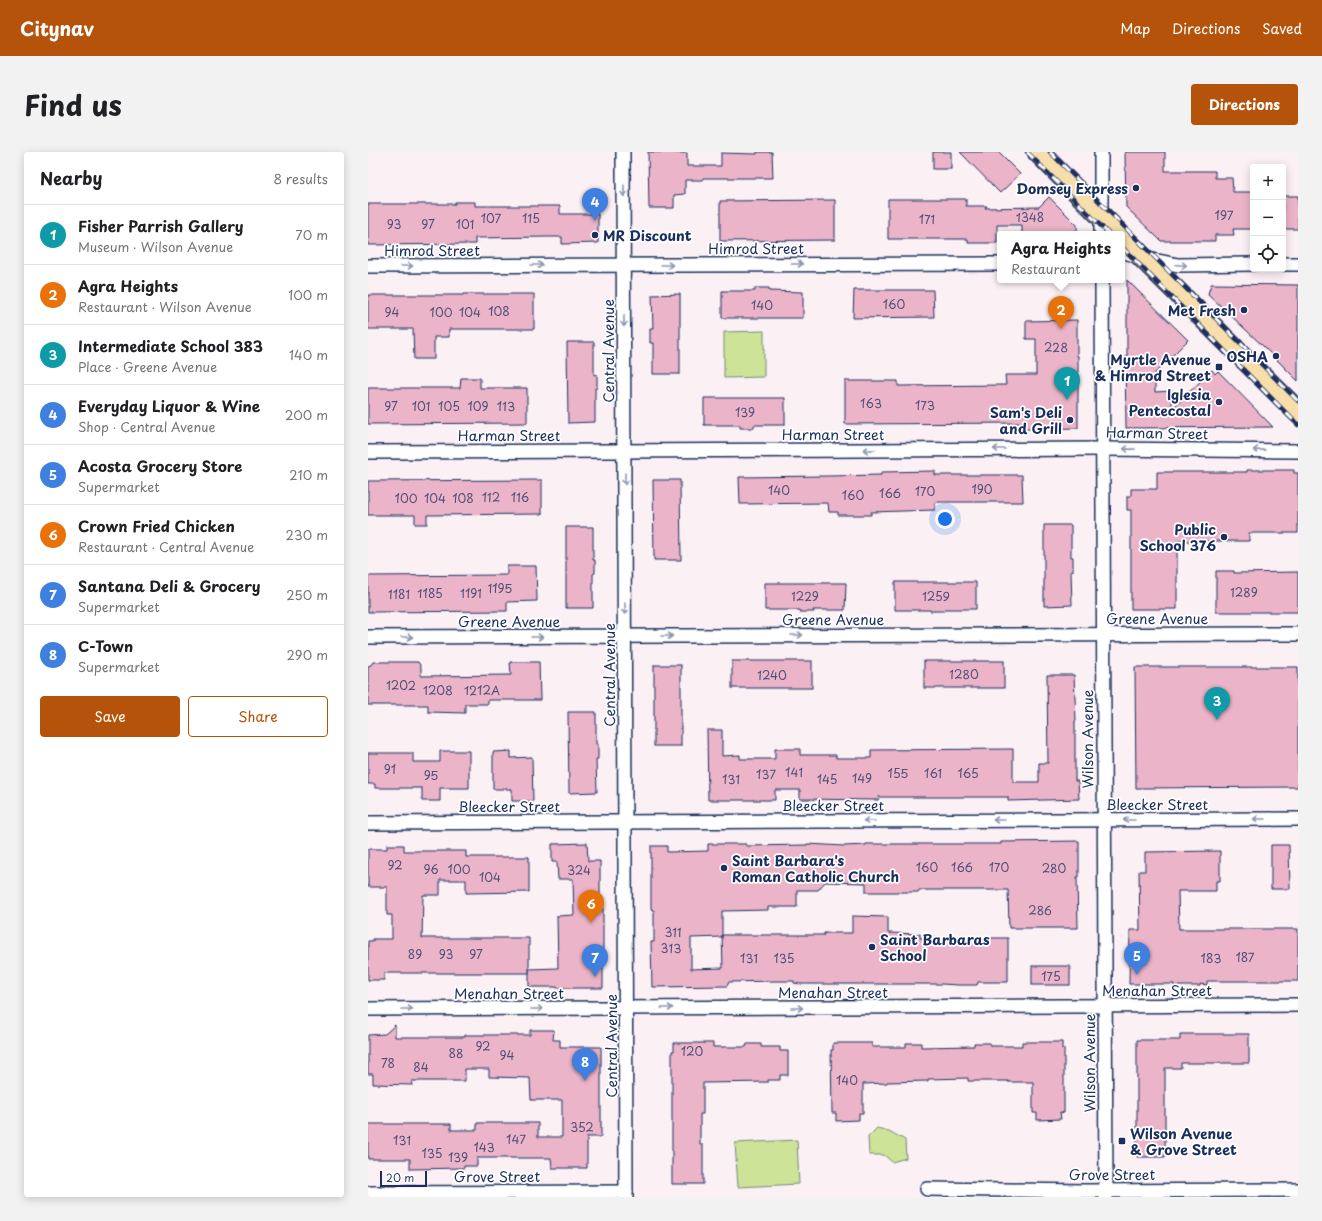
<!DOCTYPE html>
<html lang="en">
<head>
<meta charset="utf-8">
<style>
	body { margin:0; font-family:"Playpen Sans",sans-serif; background:#f2f2f2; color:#202124 }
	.controls { position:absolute; right:12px; top:12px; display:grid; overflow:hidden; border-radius:4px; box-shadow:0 2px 10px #0003 }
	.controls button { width:36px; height:36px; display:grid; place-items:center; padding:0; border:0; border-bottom:1px solid #e0e0e0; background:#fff; color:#202124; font:20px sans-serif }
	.scale { position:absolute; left:12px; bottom:10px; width:47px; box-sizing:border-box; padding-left:4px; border:2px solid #1b2f5e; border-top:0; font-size:11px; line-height:14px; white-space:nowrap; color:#1b2f5e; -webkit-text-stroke:3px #fff; paint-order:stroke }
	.you { position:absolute; left:577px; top:367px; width:14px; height:14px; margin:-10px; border:3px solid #fff; border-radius:50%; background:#1a73e8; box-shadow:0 0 0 6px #1a73e833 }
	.badge { display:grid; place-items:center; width:26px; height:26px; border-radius:50%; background:#b45309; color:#fff; font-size:13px; font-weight:700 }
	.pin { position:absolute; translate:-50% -33px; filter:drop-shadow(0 1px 2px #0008) }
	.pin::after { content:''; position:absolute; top:21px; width:14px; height:12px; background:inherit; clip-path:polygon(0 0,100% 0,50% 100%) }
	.popup { position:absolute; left:629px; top:79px; width:128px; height:52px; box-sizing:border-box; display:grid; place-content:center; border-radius:4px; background:#fff; filter:drop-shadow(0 1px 3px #0005); font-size:13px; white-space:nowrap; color:#757577 }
	.popup b { font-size:15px; color:#202124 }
	.popup::after { content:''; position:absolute; left:50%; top:100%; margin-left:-8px; border:8px solid transparent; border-top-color:#fff }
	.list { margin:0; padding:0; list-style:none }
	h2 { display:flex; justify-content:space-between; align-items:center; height:52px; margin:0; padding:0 16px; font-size:17px }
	h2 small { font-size:13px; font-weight:400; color:#757577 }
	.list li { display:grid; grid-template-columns:26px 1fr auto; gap:12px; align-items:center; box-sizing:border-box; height:60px; padding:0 16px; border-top:1px solid #e0e0e0 }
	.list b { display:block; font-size:15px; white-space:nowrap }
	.list p { margin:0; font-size:13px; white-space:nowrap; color:#757577 }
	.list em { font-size:13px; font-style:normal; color:#757577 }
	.actions { display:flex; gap:8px; padding:12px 16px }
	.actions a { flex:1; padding:9px 0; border:1px solid #b45309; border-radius:4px; text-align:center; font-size:14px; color:#b45309 }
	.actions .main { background:#b45309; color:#fff }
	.icon { flex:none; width:22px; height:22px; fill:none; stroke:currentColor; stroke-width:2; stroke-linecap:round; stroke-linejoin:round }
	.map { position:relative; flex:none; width:930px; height:1045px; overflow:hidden; border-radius:4px }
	header { display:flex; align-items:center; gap:24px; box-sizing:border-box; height:56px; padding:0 20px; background:#b45309; color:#fff }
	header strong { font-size:19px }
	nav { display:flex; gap:22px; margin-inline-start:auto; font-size:14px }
	.intro { display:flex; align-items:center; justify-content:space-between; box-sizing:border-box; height:96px; padding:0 24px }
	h1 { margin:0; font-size:28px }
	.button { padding:10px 18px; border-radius:4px; background:#b45309; color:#fff; font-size:14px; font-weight:700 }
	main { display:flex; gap:24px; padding:0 24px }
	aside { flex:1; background:#fff; border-radius:4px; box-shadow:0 2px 10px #0003 }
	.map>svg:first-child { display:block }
	.green { fill:#cce398; stroke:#74897b }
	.building { fill:#ecb4c8; stroke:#1b2f5e }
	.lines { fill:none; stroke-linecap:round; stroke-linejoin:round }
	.street-casing { stroke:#1b2f5e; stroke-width:16 }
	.primary-casing { stroke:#1b2f5e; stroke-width:23 }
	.street { stroke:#fff; stroke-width:13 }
	.primary { stroke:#f8deab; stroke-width:20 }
	.rail-casing { stroke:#1b2f5e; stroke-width:4.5 }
	.rail { stroke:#fff; stroke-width:3; stroke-dasharray:9; stroke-linecap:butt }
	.oneway { stroke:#8d97ae }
	.poi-dot { fill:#1b2f5e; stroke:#fff; stroke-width:1.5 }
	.labels { text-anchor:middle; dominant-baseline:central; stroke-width:3.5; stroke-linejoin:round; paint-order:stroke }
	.number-label { font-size:12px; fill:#4f5078 }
	.poi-label { font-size:14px; font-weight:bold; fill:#1b2f5e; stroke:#fff; text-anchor:end }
	.street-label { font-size:14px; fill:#1b2f5e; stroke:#fff }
</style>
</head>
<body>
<header>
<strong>Citynav</strong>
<nav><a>Map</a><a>Directions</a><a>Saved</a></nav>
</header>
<div class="intro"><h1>Find us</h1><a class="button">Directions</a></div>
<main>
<aside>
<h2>Nearby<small>8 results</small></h2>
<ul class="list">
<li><span class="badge" style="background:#0f9aa8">1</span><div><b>Fisher Parrish Gallery</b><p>Museum · Wilson Avenue</p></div><em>70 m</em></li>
<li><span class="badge" style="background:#e8710a">2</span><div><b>Agra Heights</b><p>Restaurant · Wilson Avenue</p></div><em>100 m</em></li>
<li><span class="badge" style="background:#0f9aa8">3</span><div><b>Intermediate School 383</b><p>Place · Greene Avenue</p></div><em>140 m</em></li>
<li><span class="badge" style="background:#3f7fe0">4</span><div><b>Everyday Liquor &amp; Wine</b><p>Shop · Central Avenue</p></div><em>200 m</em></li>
<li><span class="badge" style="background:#3f7fe0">5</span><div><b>Acosta Grocery Store</b><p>Supermarket</p></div><em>210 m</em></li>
<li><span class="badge" style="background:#e8710a">6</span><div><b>Crown Fried Chicken</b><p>Restaurant · Central Avenue</p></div><em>230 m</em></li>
<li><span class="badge" style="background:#3f7fe0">7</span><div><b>Santana Deli &amp; Grocery</b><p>Supermarket</p></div><em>250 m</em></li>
<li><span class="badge" style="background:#3f7fe0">8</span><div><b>C-Town</b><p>Supermarket</p></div><em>290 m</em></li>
</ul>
<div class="actions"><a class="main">Save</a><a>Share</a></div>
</aside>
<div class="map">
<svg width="930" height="1045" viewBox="0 0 930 1045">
	<rect width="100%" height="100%" fill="#fbf0f4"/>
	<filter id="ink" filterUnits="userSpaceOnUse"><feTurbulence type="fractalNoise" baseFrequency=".025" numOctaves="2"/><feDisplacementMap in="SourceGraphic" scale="8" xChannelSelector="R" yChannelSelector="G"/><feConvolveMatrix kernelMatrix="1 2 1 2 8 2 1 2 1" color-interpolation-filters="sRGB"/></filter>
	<g filter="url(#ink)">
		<g class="green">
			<path d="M396,179V225L356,226V180Z"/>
			<path d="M509,976L521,979L537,988L538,1006L524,1010L516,1003H501L500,985Z"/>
			<path d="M429,988L431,1032L370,1035L367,991Z"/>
		</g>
		<g class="building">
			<path d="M280,0L319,1V14H353V1L389,2V0H404L405,26H335V28H317V42L306,43V56H281Z"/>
			<rect x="565" y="0" width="18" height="17"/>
			<path d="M592,0H630L652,22L632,41Z"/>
			<path d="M757,0H797V19H847V26H864L865,40H885V77H865L866,83H847V89H793L758,55Z"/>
			<rect x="915" y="44" width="15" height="33"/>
			<path d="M681,45L709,73V82H654V73H629V91H600V87H520V47H598V54H619L617,56L671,55Z"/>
			<path d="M467,48V88L352,89V49Z"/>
			<path d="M87,50H107V54H192V62H230V91L194,92V85H180L107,86V92L0,93V52H87Z"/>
			<path d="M759,128L820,188L787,221V240L804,239V257L844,218L847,222L850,219L905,275L758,276L757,205H759Z"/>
			<path d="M843,132L930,133V229L895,194L840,142Z"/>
			<path d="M387,136H401V139L435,140V166H354V139H387Z"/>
			<path d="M486,138H565L566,165L485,166Z"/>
			<path d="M95,142H166V177H81V185H66V207H46L45,177H0V143H95Z"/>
			<path d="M312,142V222H285V191H282V177H285L284,143Z"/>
			<path d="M709,168V204H710V276L657,277L656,271L477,272V229H530V234L638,233L637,223H668V187H658V169Z"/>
			<path d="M199,190H226V223L229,222V236H227V270L200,271Z"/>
			<path d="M93,226H112V236H159V271L0,272V236H92Z"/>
			<path d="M336,246H417V273H386V276H372V273H336Z"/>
			<path d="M879,318H926V321H930V381H881V389H809V457H763V358H759V344H763V337H789V320H879Z"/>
			<path d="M567,319V323H654L655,350H567V358L503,360V363H470V360H461L460,351L372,352L371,325L460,324L513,323V320Z"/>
			<path d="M174,328V362L59,363V372H47V363H0V329Z"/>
			<path d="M285,328H312L313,408H286Z"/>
			<path d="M676,373H703V405H705V419H703L704,453L676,454Z"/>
			<path d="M198,375H225V408H227V421L225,422V456H198Z"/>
			<path d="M139,414H168L169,449L139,450V459L0,460V424L139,423Z"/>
			<path d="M848,419H866V421L930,420V460H848Z"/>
			<path d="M527,430H608V457H577V459H562V458H527Z"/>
			<path d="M397,431H478L477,458H445L446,460H432V458H397Z"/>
			<rect x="364" y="509" width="80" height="27"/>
			<rect x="556" y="509" width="80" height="27"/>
			<path d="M5,510H50L53,515V524L143,523L142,510H171L172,548H120V552H97V561L60,560V553H0V514L3,513Z"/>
			<rect x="286" y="513" width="27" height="81"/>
			<path d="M767,515H930V635L768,636Z"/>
			<path d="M679,523H706L708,569H707V629H710L711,647L640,649V645H511L510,648L432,647V638H407V648H340L339,578H354V604L372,603V607H407V597H432V603H468V606H503V598L645,597V630H671V611H680Z"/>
			<path d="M200,560H228V592H230V607H228L229,640L201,641Z"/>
			<path d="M72,599H101V636H72V649H54V636H7V632H0V601H45V610H72Z"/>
			<path d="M143,599V606L164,605L165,649H144V637H125V600Z"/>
			<path d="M711,689V725H709L710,776H641L640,738H551V740H498V731L457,730L450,738H429V755H400V758L354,759V785L323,786V817L355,816L354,783H456V781H484V764L520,765V781L552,782V786H640V830H610L609,833H590L574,832H432L426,831V829H407L361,830L359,834L284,835L283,790H286V758L283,757V694H299V700L340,699V692H378V694L439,693V692L476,694L498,693V692H633V690Z"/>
			<path d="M219,691L220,709H232V745H235V836H189V835H161V817L190,816L189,764L206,763L205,727H190L189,710H184V692Z"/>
			<path d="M19,693H36V699H98V705H161V740L98,741V728H72V743H55L54,786H161V821H16V828H0V789H5V787H24V763H19V735H0V697H19Z"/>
			<path d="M903,693H921L922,737H903Z"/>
			<path d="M852,699V729H848V739H810L811,777H930V829H839V833L832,832V834H806V832H761L762,778H772L771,719H777V700Z"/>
			<rect x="664" y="814" width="38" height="19"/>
			<path d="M27,873V885H97V883H162V878H186L185,888H192V895H233V985H219V1016H184L183,1006H109V1014H96V1016L42,1017V1007H0V972H83V978H109V971H170V985H194V948H163L162,926L121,925V917H97V929H44L45,933L5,932V922H0V883L17,882Z"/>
			<path d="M812,882H881V911H813V916H797V1005H769V888H812Z"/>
			<path d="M654,890H694V897H696V961L692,960L693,967L669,968V961H665V930H640V929H600V926L560,927V929L519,930V931L495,932V961H491V968L468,969V961H464L463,898H465V891H504V895H538V891H553V895L606,894V891H622V894H654Z"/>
			<path d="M306,891H345V895H378L379,892H393V895H412V899H420V923H412V928H400V930L335,931V962H332V993H335V1032H304V899H306Z"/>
		</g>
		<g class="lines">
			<g class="street-casing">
				<g id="street">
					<path d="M255,0L258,1045"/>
					<path d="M733,0V82"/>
					<path d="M754,99L775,106L810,113L885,112"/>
					<path d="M915,112H930"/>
					<path d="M0,114L632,112"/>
					<path d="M734,128L738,1045"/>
					<path d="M0,300L735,297L930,299"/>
					<path d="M0,485L930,482"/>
					<path d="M0,671L930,667"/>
					<path d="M0,857L930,853"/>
					<path d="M559,1037L717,1039L930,1038"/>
					<path d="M0,1041L258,1040"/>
				</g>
			</g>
			<g class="primary-casing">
				<g id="primary">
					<path d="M670,0L751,82"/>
					<path d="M754,85L930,260"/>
				</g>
			</g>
			<use href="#street" class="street"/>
			<use href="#primary" class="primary"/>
			<g class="rail-casing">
				<g id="rail">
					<path d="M659,0L741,82"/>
					<path d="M682,0L930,249"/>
					<path d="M754,95L930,273"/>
				</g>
			</g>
			<use href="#rail" class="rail"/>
		</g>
		<defs><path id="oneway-shaft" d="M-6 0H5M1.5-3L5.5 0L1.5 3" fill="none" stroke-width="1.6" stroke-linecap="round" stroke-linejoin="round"/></defs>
		<g class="oneway">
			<use href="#oneway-shaft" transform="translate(256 39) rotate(90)"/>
			<use href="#oneway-shaft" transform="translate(429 112)"/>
			<use href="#oneway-shaft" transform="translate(169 113)"/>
			<use href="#oneway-shaft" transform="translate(299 113)"/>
			<use href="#oneway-shaft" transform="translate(813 113) rotate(3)"/>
			<use href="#oneway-shaft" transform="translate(39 114)"/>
			<use href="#oneway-shaft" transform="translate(256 169) rotate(90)"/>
			<use href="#oneway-shaft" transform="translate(631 297) rotate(180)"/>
			<use href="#oneway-shaft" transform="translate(761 297) rotate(-179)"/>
			<use href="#oneway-shaft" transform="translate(501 298) rotate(180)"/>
			<use href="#oneway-shaft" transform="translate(891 298) rotate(-179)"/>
			<use href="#oneway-shaft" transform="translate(257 327) rotate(90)"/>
			<use href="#oneway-shaft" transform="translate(257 457) rotate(90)"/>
			<use href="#oneway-shaft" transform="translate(429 483)"/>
			<use href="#oneway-shaft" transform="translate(299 484)"/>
			<use href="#oneway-shaft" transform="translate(39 485)"/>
			<use href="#oneway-shaft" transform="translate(169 485)"/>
			<use href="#oneway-shaft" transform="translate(891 667) rotate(180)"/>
			<use href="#oneway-shaft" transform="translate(631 668) rotate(180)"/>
			<use href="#oneway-shaft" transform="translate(761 668) rotate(180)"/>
			<use href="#oneway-shaft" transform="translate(501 669) rotate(180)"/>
			<use href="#oneway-shaft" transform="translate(299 856)"/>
			<use href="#oneway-shaft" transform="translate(429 856)"/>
			<use href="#oneway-shaft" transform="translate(39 857)"/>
			<use href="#oneway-shaft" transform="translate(169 857)"/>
		</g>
	</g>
	<g class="poi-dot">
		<circle cx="768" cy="36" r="4"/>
		<circle cx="227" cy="83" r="4"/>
		<circle cx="876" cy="158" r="4"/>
		<circle cx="908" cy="204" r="4"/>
		<rect x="847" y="211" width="8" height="8" rx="2"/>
		<circle cx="851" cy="250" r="4"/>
		<circle cx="702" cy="268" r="4"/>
		<circle cx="856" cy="385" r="4"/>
		<circle cx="356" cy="716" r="4"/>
		<circle cx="504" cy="795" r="4"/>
		<rect x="750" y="985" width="8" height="8" rx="2"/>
	</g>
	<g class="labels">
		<g class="number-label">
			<text x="856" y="63">197</text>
			<text x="662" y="65">1348</text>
			<text x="123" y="66">107</text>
			<text x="163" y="66">115</text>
			<text x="559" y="67">171</text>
			<text x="26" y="72">93</text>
			<text x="60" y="72">97</text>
			<text x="97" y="72">101</text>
			<text x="526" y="152">160</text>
			<text x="394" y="153">140</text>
			<text x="131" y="159">108</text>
			<text x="24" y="160">94</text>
			<text x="73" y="160">100</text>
			<text x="102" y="160">104</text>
			<text x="688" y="195">228</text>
			<text x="503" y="251">163</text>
			<text x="557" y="253">173</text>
			<text x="23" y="254">97</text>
			<text x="53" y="254">101</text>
			<text x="81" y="254">105</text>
			<text x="110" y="254">109</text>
			<text x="138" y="254">113</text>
			<text x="377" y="260">139</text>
			<text x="614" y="337">190</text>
			<text x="411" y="338">140</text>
			<text x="557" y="339">170</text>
			<text x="522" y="341">166</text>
			<text x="485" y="343">160</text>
			<text x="123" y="345">112</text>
			<text x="152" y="345">116</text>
			<text x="38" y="346">100</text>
			<text x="67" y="346">104</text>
			<text x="95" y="346">108</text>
			<text x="132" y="436">1195</text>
			<text x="876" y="440">1289</text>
			<text x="62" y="441">1185</text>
			<text x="103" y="441">1191</text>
			<text x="31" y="442">1181</text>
			<text x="437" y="444">1229</text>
			<text x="568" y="444">1259</text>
			<text x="596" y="522">1280</text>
			<text x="404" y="523">1240</text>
			<text x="33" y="533">1202</text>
			<text x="70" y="538">1208</text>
			<text x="114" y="538">1212A</text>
			<text x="22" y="617">91</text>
			<text x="426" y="620">141</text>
			<text x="530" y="621">155</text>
			<text x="565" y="621">161</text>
			<text x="600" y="621">165</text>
			<text x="398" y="622">137</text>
			<text x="63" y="623">95</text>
			<text x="494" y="626">149</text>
			<text x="363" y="627">131</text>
			<text x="459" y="627">145</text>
			<text x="27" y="713">92</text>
			<text x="559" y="715">160</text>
			<text x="594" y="715">166</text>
			<text x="631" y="715">170</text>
			<text x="686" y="716">280</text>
			<text x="63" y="717">96</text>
			<text x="91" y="717">100</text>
			<text x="211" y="718">324</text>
			<text x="122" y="725">104</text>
			<text x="672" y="758">286</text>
			<text x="305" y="780">311</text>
			<text x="303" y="796">313</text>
			<text x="47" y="802">89</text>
			<text x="78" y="802">93</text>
			<text x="108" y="802">97</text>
			<text x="877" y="805">187</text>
			<text x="381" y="806">131</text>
			<text x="416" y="806">135</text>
			<text x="843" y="806">183</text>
			<text x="683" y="824">175</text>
			<text x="115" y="894">92</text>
			<text x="324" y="899">120</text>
			<text x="88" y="901">88</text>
			<text x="139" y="903">94</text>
			<text x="20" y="911">78</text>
			<text x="53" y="915">84</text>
			<text x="479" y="928">140</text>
			<text x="214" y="975">352</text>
			<text x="148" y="987">147</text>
			<text x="34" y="988">131</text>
			<text x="116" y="995">143</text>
			<text x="64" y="1001">135</text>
			<text x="90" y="1005">139</text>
		</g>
		<g class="poi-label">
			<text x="760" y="36">Domsey Express</text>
			<text x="235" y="83" text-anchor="start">MR Discount</text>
			<text x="868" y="158">Met Fresh</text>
			<text x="900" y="204">OSHA</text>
			<text x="843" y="207">Myrtle Avenue<tspan x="843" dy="16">&amp; Himrod Street</tspan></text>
			<text x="843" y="242">Iglesia<tspan x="843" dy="16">Pentecostal</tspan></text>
			<text x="694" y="260">Sam's Deli<tspan x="694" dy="16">and Grill</tspan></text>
			<text x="848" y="377">Public<tspan x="848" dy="16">School 376</tspan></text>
			<text x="364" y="708" text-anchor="start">Saint Barbara's<tspan x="364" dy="16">Roman Catholic Church</tspan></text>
			<text x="512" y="787" text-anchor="start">Saint Barbaras<tspan x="512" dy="16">School</tspan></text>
			<text x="762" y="981" text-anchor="start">Wilson Avenue<tspan x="762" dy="16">&amp; Grove Street</tspan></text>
		</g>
		<g class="street-label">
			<text x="388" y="96">Himrod Street</text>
			<text x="64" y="98">Himrod Street</text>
			<text transform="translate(240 199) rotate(-90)">Central Avenue</text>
			<text transform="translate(789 281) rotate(1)">Harman Street</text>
			<text x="465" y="282">Harman Street</text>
			<text x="141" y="283">Harman Street</text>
			<text x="789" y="466">Greene Avenue</text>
			<text x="465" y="467">Greene Avenue</text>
			<text x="141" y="469">Greene Avenue</text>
			<text transform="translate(241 523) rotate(-90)">Central Avenue</text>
			<text transform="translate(719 587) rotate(-90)">Wilson Avenue</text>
			<text x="789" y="652">Bleecker Street</text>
			<text x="465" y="653">Bleecker Street</text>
			<text x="141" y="654">Bleecker Street</text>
			<text x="789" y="838">Menahan Street</text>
			<text x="465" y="840">Menahan Street</text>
			<text x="141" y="841">Menahan Street</text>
			<text transform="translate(243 894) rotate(-90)">Central Avenue</text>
			<text transform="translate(721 911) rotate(-90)">Wilson Avenue</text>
			<text x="744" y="1022">Grove Street</text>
			<text x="129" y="1024">Grove Street</text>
		</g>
	</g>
</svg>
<div class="controls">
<button>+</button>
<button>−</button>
<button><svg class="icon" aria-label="locate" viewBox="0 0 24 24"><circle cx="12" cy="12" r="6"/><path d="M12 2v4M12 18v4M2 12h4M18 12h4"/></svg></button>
</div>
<div class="scale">20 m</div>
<div class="you"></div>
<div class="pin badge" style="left:699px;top:248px;background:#0f9aa8">1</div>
<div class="pin badge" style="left:693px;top:177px;background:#e8710a">2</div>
<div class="popup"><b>Agra Heights</b>Restaurant</div>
<div class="pin badge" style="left:849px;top:568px;background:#0f9aa8">3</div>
<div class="pin badge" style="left:227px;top:69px;background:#3f7fe0">4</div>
<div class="pin badge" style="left:769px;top:823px;background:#3f7fe0">5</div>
<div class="pin badge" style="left:223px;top:771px;background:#e8710a">6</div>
<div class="pin badge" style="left:227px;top:825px;background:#3f7fe0">7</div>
<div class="pin badge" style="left:217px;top:929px;background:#3f7fe0">8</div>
</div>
</main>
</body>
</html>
